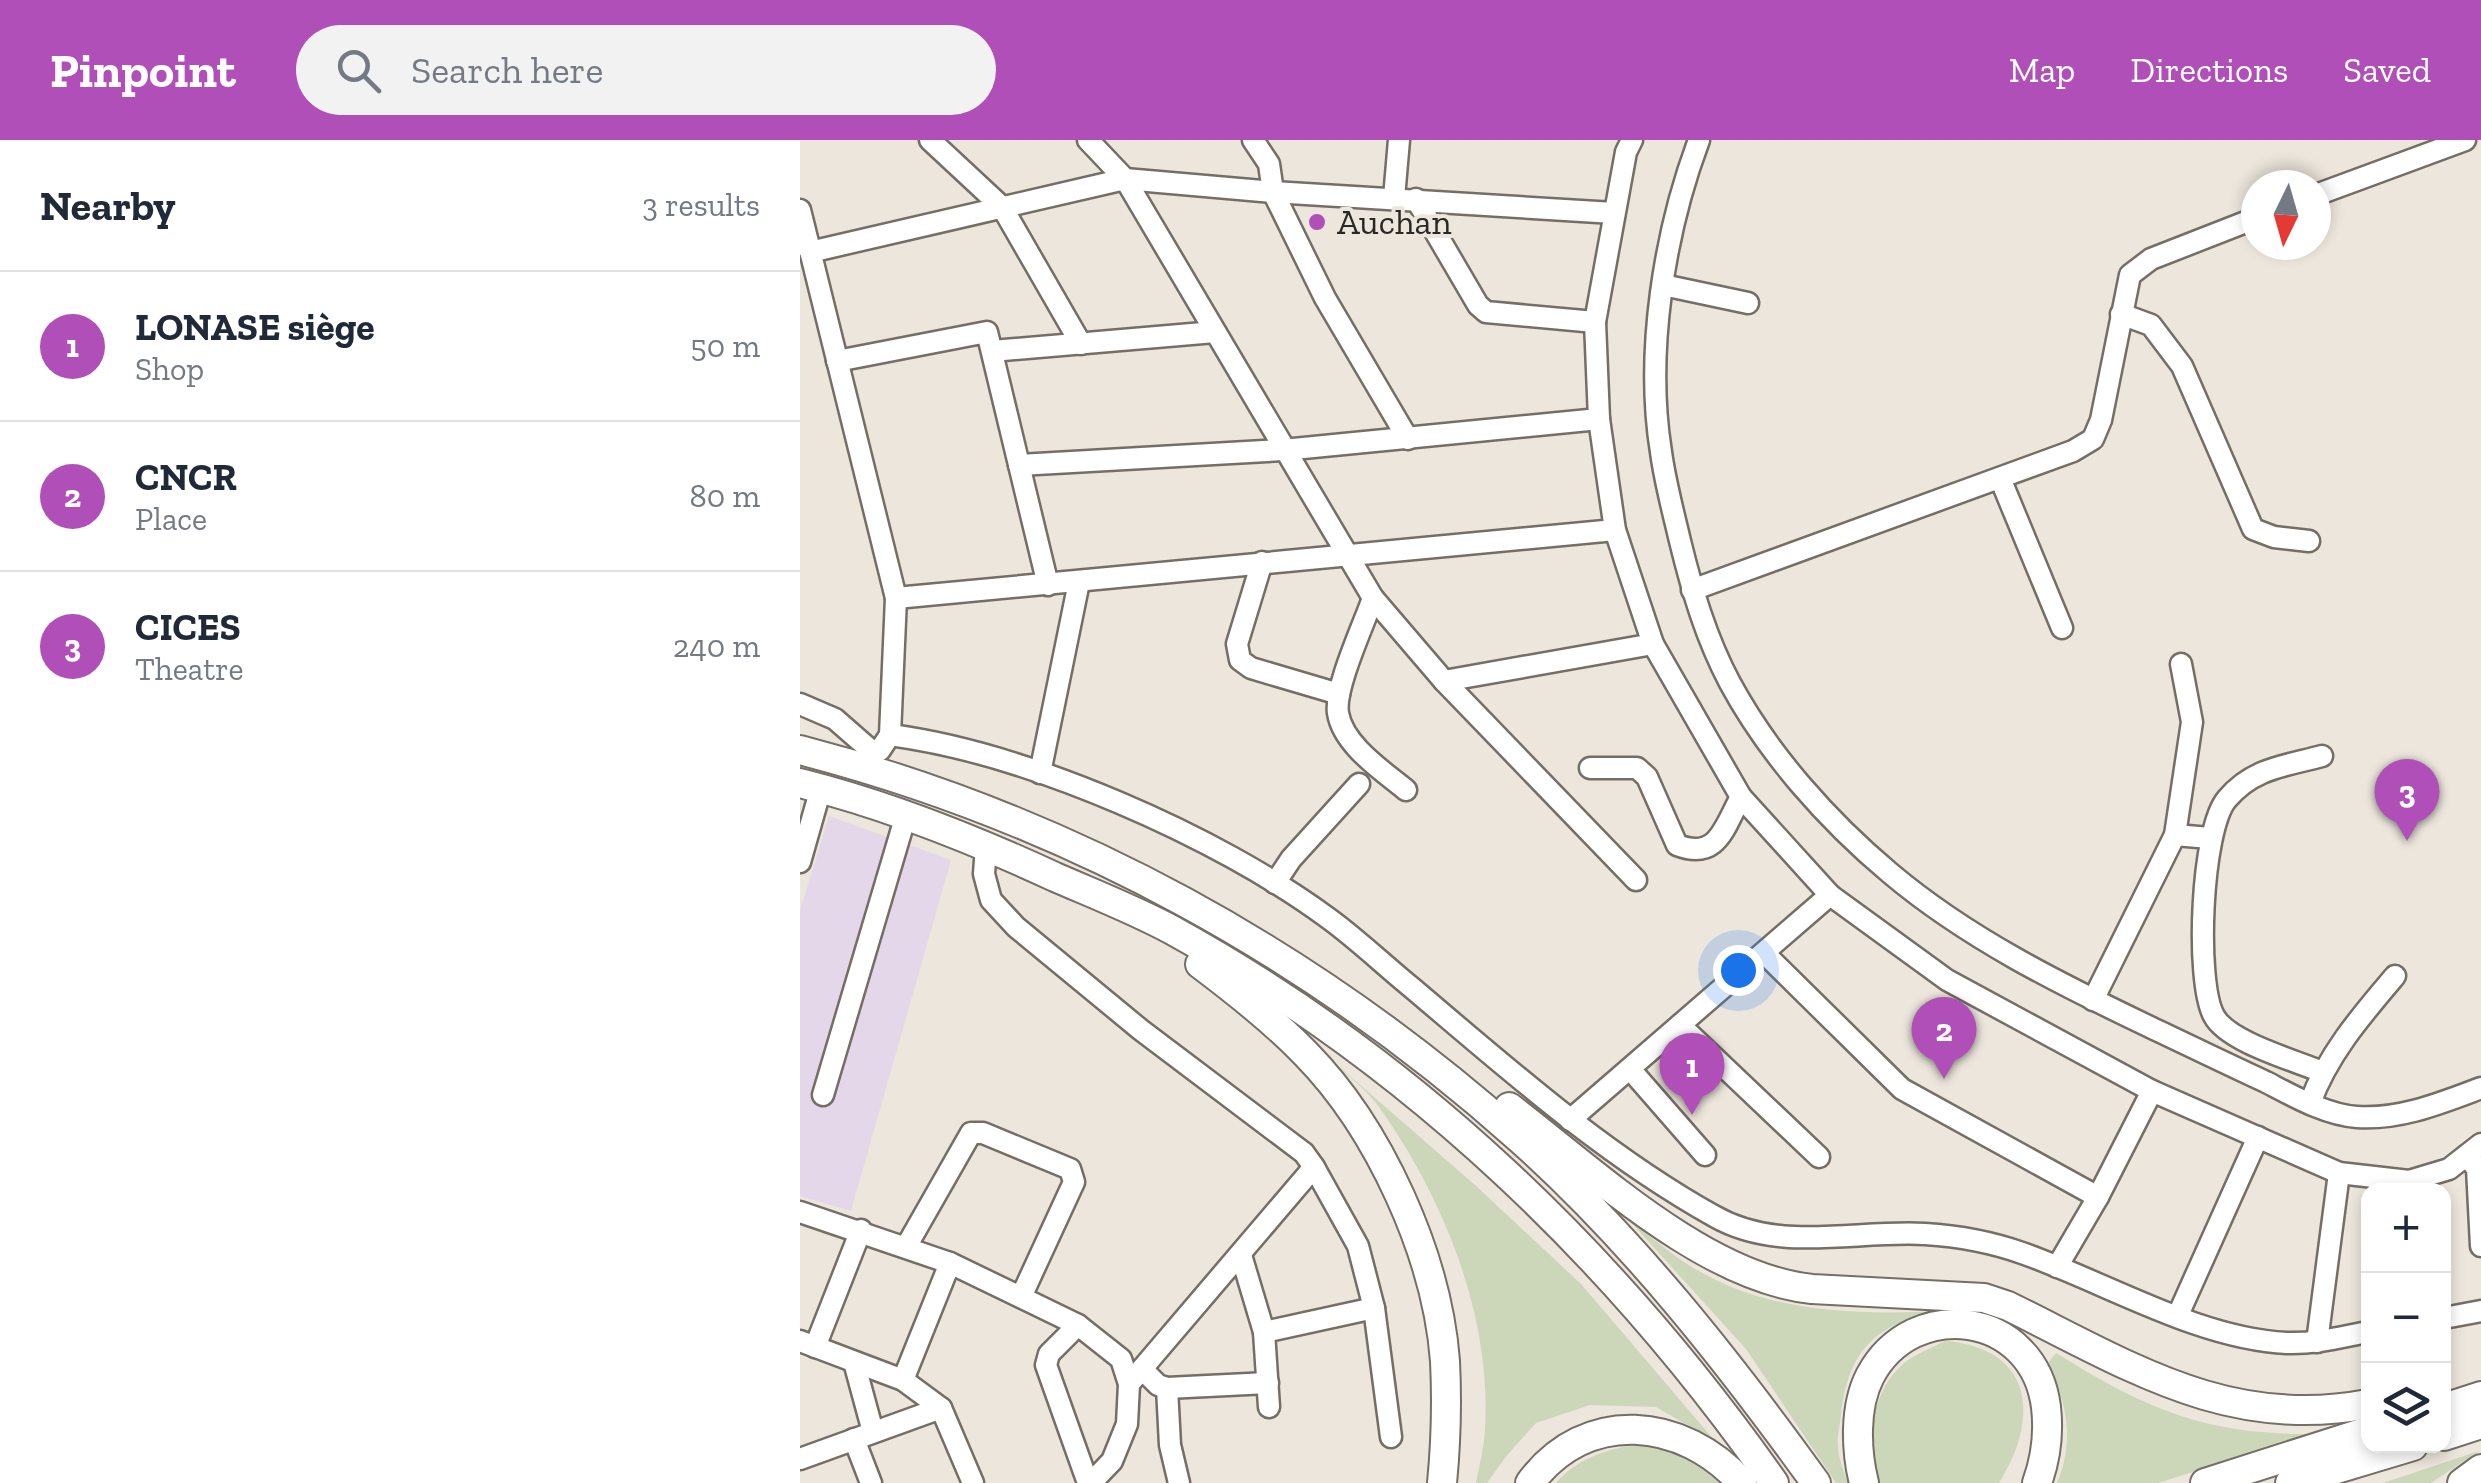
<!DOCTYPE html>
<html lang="en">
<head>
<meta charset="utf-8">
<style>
	body { margin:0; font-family:"Zilla Slab",serif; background:#f2f2f3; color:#1f2937 }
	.controls { position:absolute; right:30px; bottom:30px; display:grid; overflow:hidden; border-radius:20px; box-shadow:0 5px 15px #0003 }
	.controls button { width:90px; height:90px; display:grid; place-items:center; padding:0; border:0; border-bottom:2px solid #e0e1e3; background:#fff; color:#1f2937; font:50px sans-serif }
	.compass { position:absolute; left:1441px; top:30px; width:90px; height:90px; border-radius:50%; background:#fff; box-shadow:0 5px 15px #0003; rotate:185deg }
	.you { position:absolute; left:938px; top:830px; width:35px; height:35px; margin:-25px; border:8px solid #fff; border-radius:50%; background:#1a73e8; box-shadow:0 0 0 15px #1a73e833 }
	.badge { display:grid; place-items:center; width:65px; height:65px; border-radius:50%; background:#af4fb7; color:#fff; font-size:32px; font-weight:700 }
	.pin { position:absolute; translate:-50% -82px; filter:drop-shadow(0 2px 5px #0008) }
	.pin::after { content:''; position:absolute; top:52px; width:35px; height:30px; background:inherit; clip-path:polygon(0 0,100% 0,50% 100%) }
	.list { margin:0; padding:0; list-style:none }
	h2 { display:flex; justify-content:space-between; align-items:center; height:130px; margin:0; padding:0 40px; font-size:42px }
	h2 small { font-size:32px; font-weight:400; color:#747a83 }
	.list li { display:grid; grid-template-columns:65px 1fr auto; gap:30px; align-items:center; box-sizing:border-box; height:150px; padding:0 40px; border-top:2px solid #e0e1e3 }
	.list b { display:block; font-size:38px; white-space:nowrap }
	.list p { margin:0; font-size:32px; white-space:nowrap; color:#747a83 }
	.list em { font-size:32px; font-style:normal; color:#747a83 }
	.icon { flex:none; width:55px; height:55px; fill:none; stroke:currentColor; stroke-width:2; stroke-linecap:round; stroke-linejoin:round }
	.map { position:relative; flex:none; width:1681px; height:1343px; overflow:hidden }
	header { display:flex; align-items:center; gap:60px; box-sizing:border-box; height:140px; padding:0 50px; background:#af4fb7; color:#fff }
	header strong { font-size:48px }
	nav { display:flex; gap:55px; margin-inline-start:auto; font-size:35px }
	.search { width:700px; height:90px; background:#f2f2f3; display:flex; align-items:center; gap:25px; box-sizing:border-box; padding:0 35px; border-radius:55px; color:#747a83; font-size:38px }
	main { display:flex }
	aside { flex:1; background:#fff }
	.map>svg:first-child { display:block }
	.industrial { fill:#e5d7ea }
	.green { fill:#ccd7b9 }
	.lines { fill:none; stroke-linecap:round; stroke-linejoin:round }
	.minor-casing { stroke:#746e65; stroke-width:25 }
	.highway-casing { stroke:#746e65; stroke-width:32 }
	.minor { stroke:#fff; stroke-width:20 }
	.highway { stroke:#fff; stroke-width:28 }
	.poi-dot { fill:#af4fb7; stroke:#ece6dc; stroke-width:4 }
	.labels { text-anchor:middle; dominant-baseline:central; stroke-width:8; stroke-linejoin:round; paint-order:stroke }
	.poi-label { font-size:35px; fill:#2a2824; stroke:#ece6dc; text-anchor:start }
</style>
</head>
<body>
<header>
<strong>Pinpoint</strong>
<div class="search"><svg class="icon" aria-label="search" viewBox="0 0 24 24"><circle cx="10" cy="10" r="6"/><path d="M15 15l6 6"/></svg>Search here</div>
<nav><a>Map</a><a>Directions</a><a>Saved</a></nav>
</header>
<main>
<aside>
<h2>Nearby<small>3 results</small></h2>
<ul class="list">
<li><span class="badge">1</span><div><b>LONASE siège</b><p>Shop</p></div><em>50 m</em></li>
<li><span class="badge">2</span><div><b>CNCR</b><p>Place</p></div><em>80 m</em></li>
<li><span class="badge">3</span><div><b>CICES</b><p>Theatre</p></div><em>240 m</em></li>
</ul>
</aside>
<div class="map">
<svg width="1681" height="1343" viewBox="0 0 1681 1343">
	<rect width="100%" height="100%" fill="#ece6dc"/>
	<path class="industrial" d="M29,676L151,720L51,1071L0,1056V771Z"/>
	<g class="green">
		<path d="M536,924L675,1045L781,1144L915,1301L856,1267L790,1265L736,1283L708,1314L687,1343H676C679,1326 684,1308 685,1290C692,1177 644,1058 579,967C568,951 550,938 536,924Z"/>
		<path d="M829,1080C847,1094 865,1109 884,1122C963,1174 1054,1175 1144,1171C1079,1181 1048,1208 1041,1275C1040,1284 1037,1296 1038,1306C1038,1318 1044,1331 1048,1343H1036L946,1209Z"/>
		<path d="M1145,1201C1234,1208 1240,1278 1199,1343H1071C1069,1302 1069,1254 1103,1224C1114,1214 1132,1208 1145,1201Z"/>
		<path d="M1256,1213C1346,1269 1405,1295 1513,1294L1358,1343H1257C1275,1300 1267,1264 1248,1223Z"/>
		<path d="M843,1304C876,1308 897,1323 923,1343H756C778,1317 810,1308 843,1304Z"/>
		<path d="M1679,1311L1631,1343H1583Z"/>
	</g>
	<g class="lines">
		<g class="minor-casing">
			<g id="minor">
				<path d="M130,0L202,67L281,204"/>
				<path d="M288,0L325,39L573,458L644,541L836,740"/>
				<path d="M453,0L469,24L473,52L525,158L608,299"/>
				<path d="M832,0L826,12L795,182L799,279L815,390L853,504L941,657L1030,755L1147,840L1352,951L1539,1033L1609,1041L1649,1029L1681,1004"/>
				<path d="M899,0C864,93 845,213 861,312C865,342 873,371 880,401C892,450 906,498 930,543C969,615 1028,681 1090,733C1167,798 1260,844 1350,887C1388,905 1427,924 1466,942C1493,956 1526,975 1557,977C1600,980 1641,963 1681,948"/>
				<path d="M1516,55L1665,0"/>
				<path d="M594,58L599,0"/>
				<path d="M616,59L678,165L686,172L795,182"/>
				<path d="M0,70L96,458L90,595L80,610L56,625"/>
				<path d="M10,112L325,39L473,52L814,73"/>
				<path d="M863,145L948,163"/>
				<path d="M1321,174L1351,185L1382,226L1453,389L1474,397L1509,401"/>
				<path d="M192,211L415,192"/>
				<path d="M37,221L187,192L248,445"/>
				<path d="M219,325L483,310L799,279"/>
				<path d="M1200,338L1262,488"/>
				<path d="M462,422L437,504L440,520L451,528L539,554"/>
				<path d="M892,450L1273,311L1293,299L1301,280L1330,135L1351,119L1456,78"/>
				<path d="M96,458L815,390"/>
				<path d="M573,458C564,484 534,548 538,573C543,605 583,631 606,650"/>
				<path d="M644,541L853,504"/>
				<path d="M0,564L35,579L75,614"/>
				<path d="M90,595C227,613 417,696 528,778C557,799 584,825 611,847C708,929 803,1014 914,1076C978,1113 1054,1090 1125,1094C1157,1096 1191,1102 1222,1113C1305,1142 1398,1199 1487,1203C1515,1204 1541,1197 1568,1192"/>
				<path d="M790,628H837L847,637L877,705C918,721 924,687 941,657"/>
				<path d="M240,633L279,442"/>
				<path d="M1375,695L1392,582L1381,524"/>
				<path d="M186,706L184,734L191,760L216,787L341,890L504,1013L514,1027L329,1244"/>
				<path d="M0,722L21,648"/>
				<path d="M475,743L491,719L559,644"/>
				<path d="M964,813L1102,949L1298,1057"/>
				<path d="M1293,860L1375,695L1410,698"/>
				<path d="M880,885L1019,1017"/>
				<path d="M830,929L905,1015"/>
				<path d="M1522,932C1494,920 1428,902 1414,876C1395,842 1401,689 1427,659C1453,628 1485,626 1522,616"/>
				<path d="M23,955L106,675"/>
				<path d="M1510,963C1528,914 1561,876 1595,836"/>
				<path d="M770,980L1030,755"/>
				<path d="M1666,1016L1677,1028L1681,1106"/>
				<path d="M514,1027L558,1106L574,1168L591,1297"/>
				<path d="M0,1072L150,1123L278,1185L321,1219L329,1244L327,1284L312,1321L291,1343"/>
				<path d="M106,1107L171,993H183L270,1029L274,1042L221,1157"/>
				<path d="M441,1115L464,1192L469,1267"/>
				<path d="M1257,1127L1298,1057L1352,951"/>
				<path d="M1378,1175L1458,997"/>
				<path d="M1644,1178L1681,1171"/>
				<path d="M278,1185L249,1214L246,1225L288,1343"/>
				<path d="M464,1192L574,1168"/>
				<path d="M0,1201L103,1240L141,1268L173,1343"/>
				<path d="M1517,1202L1539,1033"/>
				<path d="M15,1207L61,1090"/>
				<path d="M54,1222L73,1292"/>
				<path d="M342,1229L358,1245L367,1248L468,1243"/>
				<path d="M103,1240L150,1123"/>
				<path d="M367,1248L370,1305L379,1343"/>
				<path d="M54,1299L71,1343"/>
				<path d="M0,1319L141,1268"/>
			</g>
		</g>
		<g class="highway-casing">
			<g id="highway">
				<path d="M0,610C269,680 513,814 720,999C833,1100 928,1221 1016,1343"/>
				<path d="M0,643C88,665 173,699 255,737C294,754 335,770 372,790C614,923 816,1118 974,1343"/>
				<path d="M400,824C436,851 473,880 505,913C579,988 637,1115 645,1221C647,1262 646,1302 642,1343"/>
				<path d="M709,967C793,1031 905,1138 1012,1149L1184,1158L1208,1166C1328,1225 1428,1291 1568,1264"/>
				<path d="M1644,1268L1681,1256"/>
				<path d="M1644,1296L1681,1284"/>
				<path d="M730,1343C786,1267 883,1277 942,1343"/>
				<path d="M1064,1343C1056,1311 1054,1267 1070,1236C1113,1155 1234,1171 1246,1267C1249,1293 1246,1318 1237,1343"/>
				<path d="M1405,1343L1568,1291"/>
				<path d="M1490,1343L1613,1306"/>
				<path d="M1662,1343L1681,1329"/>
			</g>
		</g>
		<use href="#minor" class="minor"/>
		<use href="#highway" class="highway"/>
	</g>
	<circle class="poi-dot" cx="517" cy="82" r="10"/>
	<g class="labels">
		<g class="poi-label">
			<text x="537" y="82">Auchan</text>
		</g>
	</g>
</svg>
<div class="controls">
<button>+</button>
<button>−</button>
<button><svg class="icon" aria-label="layers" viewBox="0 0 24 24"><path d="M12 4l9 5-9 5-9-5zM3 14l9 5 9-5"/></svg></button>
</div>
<svg class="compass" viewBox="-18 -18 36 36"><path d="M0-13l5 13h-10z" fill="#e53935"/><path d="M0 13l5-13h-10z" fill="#747a83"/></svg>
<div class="you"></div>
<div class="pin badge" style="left:892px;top:975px">1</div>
<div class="pin badge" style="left:1144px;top:939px">2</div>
<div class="pin badge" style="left:1607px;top:701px">3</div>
</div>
</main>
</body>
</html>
